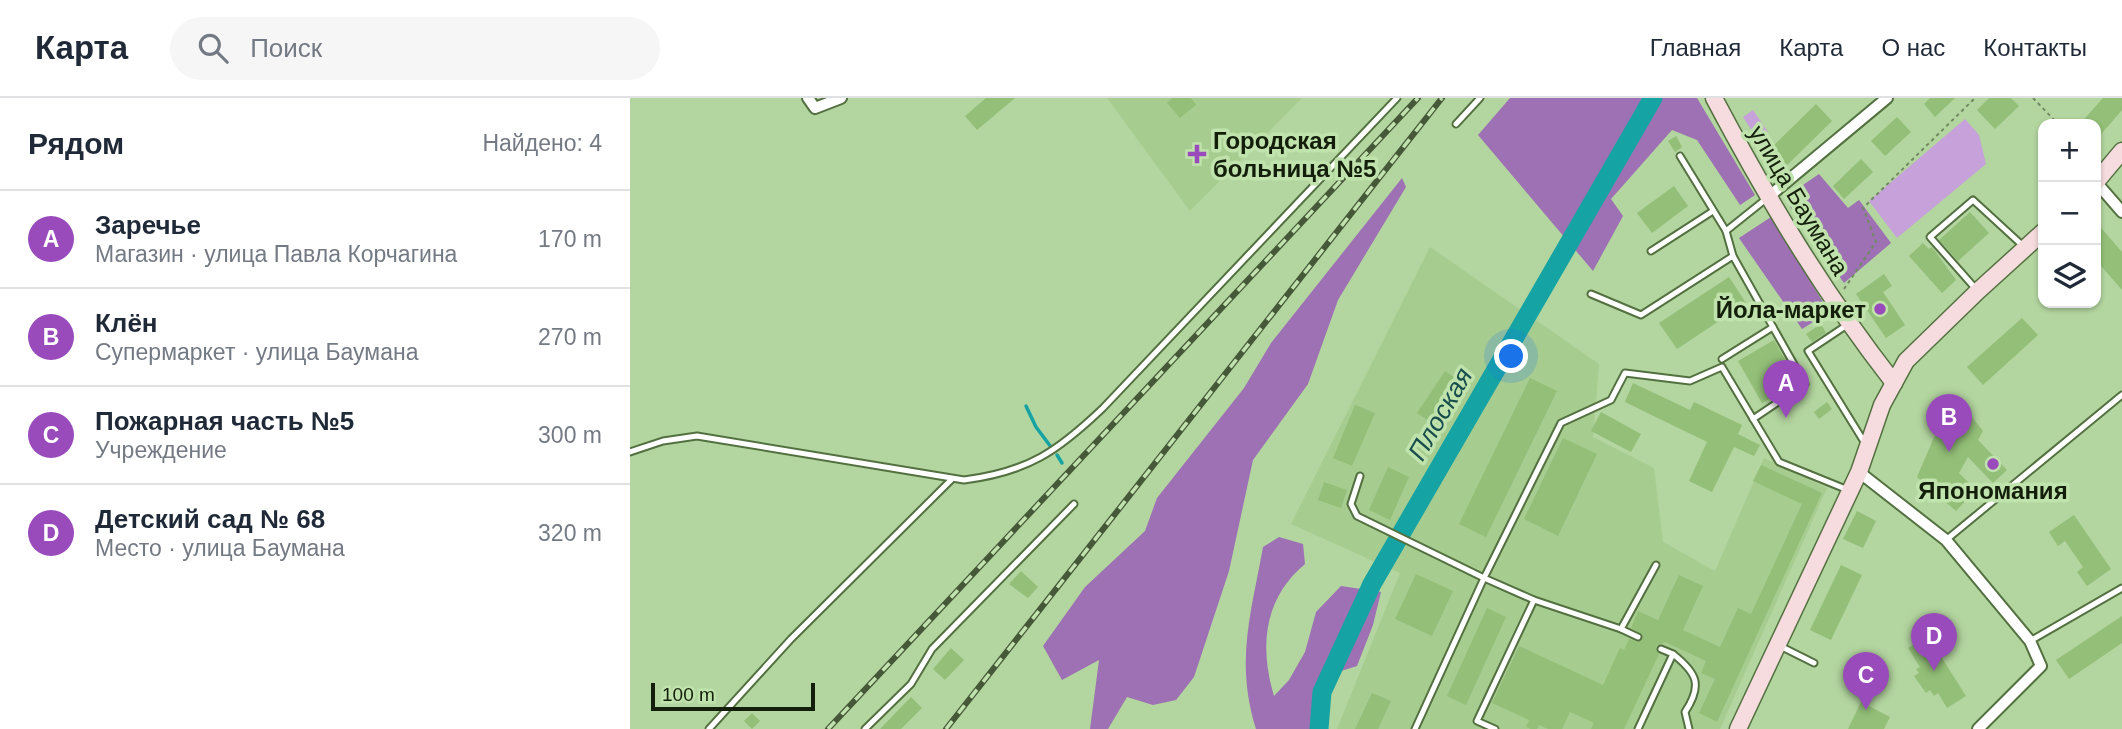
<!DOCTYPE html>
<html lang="ru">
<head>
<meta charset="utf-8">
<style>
	body { margin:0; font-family:Arial,sans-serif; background:#f6f6f7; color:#1f2937 }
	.controls { position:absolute; right:21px; top:21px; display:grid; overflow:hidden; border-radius:14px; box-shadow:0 2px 5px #0004 }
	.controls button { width:63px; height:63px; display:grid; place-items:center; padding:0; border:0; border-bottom:2px solid #e0e1e3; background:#fff; color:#1f2937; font:35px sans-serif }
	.scale { position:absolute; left:21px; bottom:18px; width:164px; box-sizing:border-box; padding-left:7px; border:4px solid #131f0a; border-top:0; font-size:19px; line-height:24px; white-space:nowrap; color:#131f0a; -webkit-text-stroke:5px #c0e2ac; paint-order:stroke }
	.you { position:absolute; left:882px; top:259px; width:24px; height:24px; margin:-18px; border:5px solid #fff; border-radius:50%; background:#1a73e8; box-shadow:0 0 0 10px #1a73e833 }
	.badge { display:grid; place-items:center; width:46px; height:46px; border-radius:50%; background:#994bbc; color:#fff; font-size:23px; font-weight:700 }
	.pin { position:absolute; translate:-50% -58px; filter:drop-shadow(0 2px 4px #0008) }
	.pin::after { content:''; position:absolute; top:37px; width:24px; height:21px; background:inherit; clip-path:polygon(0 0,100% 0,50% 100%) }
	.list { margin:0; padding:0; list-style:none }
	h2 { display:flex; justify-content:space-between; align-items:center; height:91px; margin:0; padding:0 28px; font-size:30px }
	h2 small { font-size:23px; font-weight:400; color:#747a83 }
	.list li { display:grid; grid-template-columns:46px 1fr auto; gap:21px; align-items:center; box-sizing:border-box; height:98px; padding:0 28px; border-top:2px solid #e0e1e3 }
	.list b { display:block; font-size:26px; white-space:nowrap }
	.list p { margin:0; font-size:23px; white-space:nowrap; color:#747a83 }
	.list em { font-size:23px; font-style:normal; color:#747a83 }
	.icon { flex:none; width:38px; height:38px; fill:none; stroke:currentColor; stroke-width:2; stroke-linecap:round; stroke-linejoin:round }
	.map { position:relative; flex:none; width:1492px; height:631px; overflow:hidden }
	header { display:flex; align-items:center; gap:42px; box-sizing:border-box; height:98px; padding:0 35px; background:#fff; border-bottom:2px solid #e0e1e3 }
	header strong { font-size:33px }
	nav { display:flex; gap:38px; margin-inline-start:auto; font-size:24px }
	.search { width:490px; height:63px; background:#f6f6f7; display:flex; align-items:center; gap:18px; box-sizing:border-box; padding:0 24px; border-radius:38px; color:#747a83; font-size:26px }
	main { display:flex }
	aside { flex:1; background:#fff }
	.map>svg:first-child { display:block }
	.built { fill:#a7cc90 }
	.green { fill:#c7a1da }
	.forest { fill:#9d71b3 }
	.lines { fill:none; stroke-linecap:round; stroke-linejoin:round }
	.stream { stroke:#15a4a3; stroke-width:3.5 }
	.river { stroke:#15a4a3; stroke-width:19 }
	.building { fill:#93bf78 }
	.service-casing { stroke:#537140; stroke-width:9 }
	.minor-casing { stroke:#537140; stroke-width:14 }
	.secondary-casing { stroke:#537140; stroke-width:19 }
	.path { stroke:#718a62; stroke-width:2; stroke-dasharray:3.5 3.5; stroke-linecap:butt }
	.service { stroke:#fff; stroke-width:5 }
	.minor { stroke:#fff; stroke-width:10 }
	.secondary { stroke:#f6dcdf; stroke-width:16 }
	.rail-casing { stroke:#455838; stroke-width:6 }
	.rail { stroke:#c0e2ac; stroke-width:3.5; stroke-dasharray:10; stroke-linecap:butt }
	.poi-dot { fill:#994bbc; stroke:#c0e2ac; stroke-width:2.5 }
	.labels { text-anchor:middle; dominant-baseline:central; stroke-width:7; stroke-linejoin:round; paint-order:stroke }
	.poi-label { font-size:24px; font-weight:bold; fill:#131f0a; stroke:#c0e2ac; text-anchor:start }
	.street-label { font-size:24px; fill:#131f0a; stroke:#c0e2ac }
	.water-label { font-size:26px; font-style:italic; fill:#174d4c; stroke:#c0e2ac }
</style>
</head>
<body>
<header>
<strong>Карта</strong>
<div class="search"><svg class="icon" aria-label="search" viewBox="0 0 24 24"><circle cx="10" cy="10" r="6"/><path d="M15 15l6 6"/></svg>Поиск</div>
<nav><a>Главная</a><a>Карта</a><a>О нас</a><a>Контакты</a></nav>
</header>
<main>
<aside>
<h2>Рядом<small>Найдено: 4</small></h2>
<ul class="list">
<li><span class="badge">A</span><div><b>Заречье</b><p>Магазин · улица Павла Корчагина</p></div><em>170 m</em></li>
<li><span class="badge">B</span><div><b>Клён</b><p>Супермаркет · улица Баумана</p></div><em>270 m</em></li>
<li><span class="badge">C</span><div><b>Пожарная часть №5</b><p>Учреждение</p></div><em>300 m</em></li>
<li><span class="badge">D</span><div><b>Детский сад № 68</b><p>Место · улица Баумана</p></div><em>320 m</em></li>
</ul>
</aside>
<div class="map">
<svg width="1492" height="631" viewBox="0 0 1492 631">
	<rect width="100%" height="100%" fill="#b3d59f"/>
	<g class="built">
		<path d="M477,0H672L560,113Z"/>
		<path d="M800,149L969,266L963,339L1024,370L1033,444L1085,473L1134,360L1197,390L1090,631H707L770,475L661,426Z"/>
	</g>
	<g class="green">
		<path d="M1123,12L1138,34L1128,42L1113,19Z"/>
		<path d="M1335,21L1349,37L1356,66L1267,140L1239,103Z"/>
	</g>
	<g class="forest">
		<path d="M880,0H1067L1125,97L1110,107L1067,42L1042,32L981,101L993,118L963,173L848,37Z"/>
		<path d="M1189,76L1218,110L1229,102L1261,145L1214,185L1154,100Z"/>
		<path d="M772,80L776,89L708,202L678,286L623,362L599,473L564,579L546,602L523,607L497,599L478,631H460L469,562L432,582L413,548L455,489L515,433L527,400L614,290L641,245Z"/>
		<path d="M1141,119L1199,214L1172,231L1109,140Z"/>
		<path d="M649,439L673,446L675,466C634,500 629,548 644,598L659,582L675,554L686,514L711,488L751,494L743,527L727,568L711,573L697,597L695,631H626C605,564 621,516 633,449Z"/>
	</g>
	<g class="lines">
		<g class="stream">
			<path d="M396,308L406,329L421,349"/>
			<path d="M427,357L432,365"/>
		</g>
		<path class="river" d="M689,631L692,594L742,486L1023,0"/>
	</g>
	<g class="building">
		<path d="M356,0H385L347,32L335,18Z"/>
		<path d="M542,0H561L566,7L550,20L537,5Z"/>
		<path d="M1300,0H1325L1305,19L1294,6Z"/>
		<path d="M1359,0H1381L1389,8L1365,31L1347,12Z"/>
		<path d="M1473,0H1492V12L1466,42V26H1450Z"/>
		<path d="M1186,6L1202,23L1149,75L1133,58Z"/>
		<path d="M1267,19L1281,34L1255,58L1241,43Z"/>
		<path d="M1046,38L1052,49L1045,54L1038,43Z"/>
		<path d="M1231,61L1243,74L1214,101L1203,88Z"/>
		<path d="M1044,88L1058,108L1022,135L1007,115Z"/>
		<path d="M1340,114L1359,135L1328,163L1309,142Z"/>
		<path d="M1466,124L1492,154V192L1466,162Z"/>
		<path d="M1293,145L1299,151L1302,149L1326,182L1312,195L1279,158Z"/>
		<path d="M1254,176L1262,188L1253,194L1275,227L1256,240L1226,196Z"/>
		<path d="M1099,179L1116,205L1047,251L1029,225Z"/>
		<path d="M1392,220L1408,237L1353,287L1337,269Z"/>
		<path d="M1191,226L1196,235L1182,244L1176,236Z"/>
		<path d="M1144,242L1168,284L1132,305L1108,263Z"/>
		<path d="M815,273L837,288L810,330L787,315Z"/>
		<path d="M900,280L927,293L856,439L829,426Z"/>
		<path d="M1003,285L1060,312L1064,304L1112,327L1108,336L1130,347L1124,358L1104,349L1082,394L1059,383L1077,344L995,304Z"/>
		<path d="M1320,302L1333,308L1353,333L1348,342L1377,372L1363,385L1338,359L1329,375L1346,392L1326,413L1287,379Z"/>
		<path d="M1197,304L1202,311L1189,321L1184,314Z"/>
		<path d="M725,307L745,315L722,368L703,360Z"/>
		<path d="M971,314L1011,336L1001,354L961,333Z"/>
		<path d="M933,340L967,356L928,438L894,421Z"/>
		<path d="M1131,367L1192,395L1087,624L1069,615L1085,581L1071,575L1076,563L1035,544L1026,548L1029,556L994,631H961L964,625L940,614L932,631H918L909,627L907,631H901L896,629L899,622L862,605L889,548L973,587L990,550L994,552L999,541L1008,544L1012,542V536L1001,530L1008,513L1028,522L1049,477L1073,488L1053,532L1090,549L1108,510L1121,516L1172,406L1123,383Z"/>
		<path d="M758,369L779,379L760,422L739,412Z"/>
		<path d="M694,384L717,392L711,410L688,402Z"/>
		<path d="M1227,413L1246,423L1233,450L1213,441Z"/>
		<path d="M1444,417L1481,471L1457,488L1447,474L1453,469L1435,443L1428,448L1419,434Z"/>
		<path d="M1211,467L1232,477L1201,542L1180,532Z"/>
		<path d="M391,473L408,489L398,500L379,486Z"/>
		<path d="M786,476L823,493L802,538L765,521Z"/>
		<path d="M857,510L876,519L836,607L817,598Z"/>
		<path d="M1492,518V545L1439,581L1426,562Z"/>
		<path d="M1298,538L1336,598L1317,610L1308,595L1304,598L1300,592L1296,595L1284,578L1289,575L1286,571L1290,569L1278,550Z"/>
		<path d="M321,550L334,562L315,582L303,571Z"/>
		<path d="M742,595L761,603L748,631H725Z"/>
		<path d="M281,599L292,610L271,631H250Z"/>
		<path d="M1231,604L1260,619L1254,631H1218Z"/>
		<path d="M122,615L130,623L122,631L114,623Z"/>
	</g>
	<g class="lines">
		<g class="service-casing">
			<g id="service">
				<path d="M826,26L850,0"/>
				<path d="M1050,58L1096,133"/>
				<path d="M1021,153L1083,113"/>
				<path d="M1345,190L1300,139L1343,102L1392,147"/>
				<path d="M961,196L1011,217L1103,158"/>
				<path d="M1217,227L1178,253L1236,347"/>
				<path d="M1092,261L1143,229"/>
				<path d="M1123,321L1175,286L1103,158L1096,133L1136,101"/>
				<path d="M0,354L33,343L67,338L334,382C398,374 428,353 473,310L767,0"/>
				<path d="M730,378L721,406L727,418L854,480L785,631"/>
				<path d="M1316,442L1492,297"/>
				<path d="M1026,467L991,531L904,502L854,480L931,325L981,302L995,275L1060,283L1092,269L1149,364L1218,392"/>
				<path d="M991,531L1008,539"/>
				<path d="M1400,543L1492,490"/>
				<path d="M1150,548L1184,565"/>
				<path d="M1031,551L1043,556"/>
				<path d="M79,631L161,541L321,382"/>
				<path d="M235,631L281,586L302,551L444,406"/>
				<path d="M865,631L847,623L904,502"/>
				<path d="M1008,631L1043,556C1067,575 1073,587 1055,614L1059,631"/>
			</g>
		</g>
		<g class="minor-casing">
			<g id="minor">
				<path d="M178,0L185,10L211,0"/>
				<path d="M1466,84L1492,114"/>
				<path d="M1137,100L1257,0"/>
				<path d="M1229,374L1316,442L1400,543L1411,568L1348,631"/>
			</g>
		</g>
		<g class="secondary-casing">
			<g id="secondary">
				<path d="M1084,0C1138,102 1193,194 1264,285"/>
				<path d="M1466,84L1492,53"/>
				<path d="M1108,631L1229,374L1252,307L1276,263L1348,193L1413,134"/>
			</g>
		</g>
		<g class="path">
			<path d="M1403,0L1428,26"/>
			<path d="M1214,191L1246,144L1233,110L1345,0"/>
		</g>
		<use href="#service" class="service"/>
		<use href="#minor" class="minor"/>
		<use href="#secondary" class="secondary"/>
		<g class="rail-casing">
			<g id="rail">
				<path d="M198,631L788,0"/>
				<path d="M316,631L812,0"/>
			</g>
		</g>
		<use href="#rail" class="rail"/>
	</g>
	<g class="poi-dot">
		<path d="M563.5 45.5h7v7h7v7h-7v7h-7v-7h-7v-7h7z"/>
		<circle cx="1250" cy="211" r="7"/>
		<circle cx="1363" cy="366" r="7"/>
	</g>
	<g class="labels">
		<g class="poi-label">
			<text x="583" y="42">Городская<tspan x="583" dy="28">больница №5</tspan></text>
			<text x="1236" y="211" text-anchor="end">Йола-маркет</text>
			<text x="1363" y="392" text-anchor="middle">Япономания</text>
		</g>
		<g class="street-label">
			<text transform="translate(1169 102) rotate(59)">улица Баумана</text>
		</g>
		<g class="water-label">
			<text transform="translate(810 316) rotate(-60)">Плоская</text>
		</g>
	</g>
</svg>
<div class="controls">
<button>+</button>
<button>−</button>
<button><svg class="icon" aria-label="layers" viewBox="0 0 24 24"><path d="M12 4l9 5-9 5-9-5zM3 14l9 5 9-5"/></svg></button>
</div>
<div class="scale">100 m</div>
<div class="you"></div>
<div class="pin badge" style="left:1156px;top:320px">A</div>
<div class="pin badge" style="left:1319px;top:354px">B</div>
<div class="pin badge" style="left:1236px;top:612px">C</div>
<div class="pin badge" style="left:1304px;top:573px">D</div>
</div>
</main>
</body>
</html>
